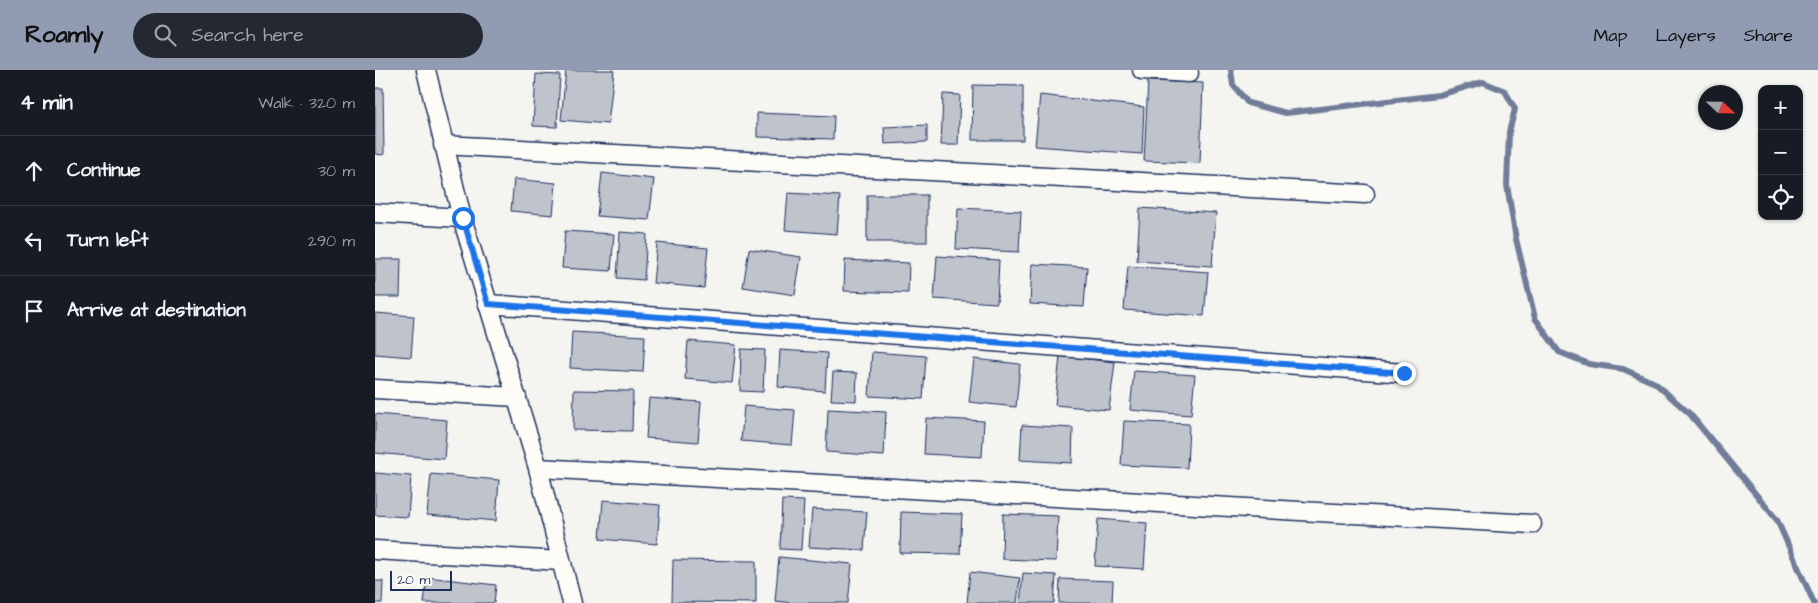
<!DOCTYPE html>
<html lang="en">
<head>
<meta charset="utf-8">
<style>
	body { margin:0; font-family:"Architects Daughter",sans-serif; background:#242831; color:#f1f3f6 }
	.controls { position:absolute; right:15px; top:15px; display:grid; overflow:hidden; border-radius:10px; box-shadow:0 1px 4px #0004 }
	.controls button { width:45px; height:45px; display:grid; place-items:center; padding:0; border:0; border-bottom:1px solid #363941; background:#171b24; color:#f1f3f6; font:25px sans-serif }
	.compass { position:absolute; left:1323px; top:15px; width:45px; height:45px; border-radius:50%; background:#171b24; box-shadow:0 1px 4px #0004; rotate:112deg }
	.scale { position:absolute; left:15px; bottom:12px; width:62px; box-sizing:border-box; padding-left:5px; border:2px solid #1b2f5e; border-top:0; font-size:14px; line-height:18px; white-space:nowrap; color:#1b2f5e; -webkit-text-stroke:4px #fdfcf7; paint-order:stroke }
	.stop { position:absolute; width:15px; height:15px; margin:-11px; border:4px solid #1a73e8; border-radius:50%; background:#fff }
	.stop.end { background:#1a73e8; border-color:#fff; box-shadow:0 1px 5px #0008 }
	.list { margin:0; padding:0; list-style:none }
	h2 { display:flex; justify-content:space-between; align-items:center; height:65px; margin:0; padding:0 20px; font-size:21px }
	h2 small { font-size:16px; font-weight:400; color:#9ea1a6 }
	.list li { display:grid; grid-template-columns:32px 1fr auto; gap:15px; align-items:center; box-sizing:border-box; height:70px; padding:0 20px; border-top:1px solid #363941 }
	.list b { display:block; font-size:19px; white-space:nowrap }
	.list em { font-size:16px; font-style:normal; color:#9ea1a6 }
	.icon { flex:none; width:28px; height:28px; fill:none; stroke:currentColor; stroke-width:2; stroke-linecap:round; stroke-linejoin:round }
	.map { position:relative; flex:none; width:1443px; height:533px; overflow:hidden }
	header { display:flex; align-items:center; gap:30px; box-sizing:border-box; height:70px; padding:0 25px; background:#919bb2; color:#111 }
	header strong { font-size:24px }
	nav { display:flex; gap:28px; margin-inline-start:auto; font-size:18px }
	.search { width:350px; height:45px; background:#242831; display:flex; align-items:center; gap:12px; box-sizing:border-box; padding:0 18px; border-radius:28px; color:#9ea1a6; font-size:19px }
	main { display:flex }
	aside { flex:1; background:#171b24 }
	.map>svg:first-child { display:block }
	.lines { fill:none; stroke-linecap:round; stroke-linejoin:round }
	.stream { stroke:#717c98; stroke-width:6 }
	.building { fill:#bfc3cc; stroke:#1b2f5e }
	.street-casing { stroke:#1b2f5e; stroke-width:21 }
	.street { stroke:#fdfcf7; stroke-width:18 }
	.route { stroke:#1a73e8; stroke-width:6 }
</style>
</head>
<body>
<header>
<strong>Roamly</strong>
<div class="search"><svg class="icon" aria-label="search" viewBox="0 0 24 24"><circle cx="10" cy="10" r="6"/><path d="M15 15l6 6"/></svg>Search here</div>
<nav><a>Map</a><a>Layers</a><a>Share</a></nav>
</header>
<main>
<aside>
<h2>4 min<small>Walk · 320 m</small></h2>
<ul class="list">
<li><svg class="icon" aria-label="ahead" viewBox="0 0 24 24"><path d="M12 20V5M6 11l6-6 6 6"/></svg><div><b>Continue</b></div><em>30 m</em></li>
<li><svg class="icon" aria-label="left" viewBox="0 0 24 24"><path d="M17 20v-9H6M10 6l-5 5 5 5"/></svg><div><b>Turn left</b></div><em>290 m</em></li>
<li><svg class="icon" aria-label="arrive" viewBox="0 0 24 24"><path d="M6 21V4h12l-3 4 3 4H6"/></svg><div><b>Arrive at destination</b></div></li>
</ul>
</aside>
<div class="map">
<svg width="1443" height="533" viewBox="0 0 1443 533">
	<rect width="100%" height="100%" fill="#f4f4f1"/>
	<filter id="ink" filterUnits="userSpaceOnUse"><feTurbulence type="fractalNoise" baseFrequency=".02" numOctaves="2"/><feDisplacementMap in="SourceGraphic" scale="10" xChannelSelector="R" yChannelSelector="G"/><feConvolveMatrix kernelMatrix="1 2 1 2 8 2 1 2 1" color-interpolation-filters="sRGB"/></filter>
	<g filter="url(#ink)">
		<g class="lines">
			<path class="stream" d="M856,0L858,15L873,33L911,43L1064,25L1108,12L1130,21L1140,39L1134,62L1132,115L1141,169L1160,248L1184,282L1214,294L1248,299L1280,313L1315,344L1402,450L1439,533"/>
		</g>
		<g class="building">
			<path d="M191,0H239L233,54L186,50Z"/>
			<path d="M161,4L185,5L182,57L158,56Z"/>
			<path d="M773,11L828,13L825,93L769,91Z"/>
			<path d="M598,15L648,16V70H597Z"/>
			<path d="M0,18H8L9,85L0,84Z"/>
			<path d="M568,24L585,25L583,75H566Z"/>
			<path d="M665,25L769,37L767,84L660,76Z"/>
			<path d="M382,43L459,46L458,69L382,67Z"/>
			<path d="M552,55V72L510,74L509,57Z"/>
			<path d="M227,103L279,109L274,150L222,146Z"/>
			<path d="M139,109L181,113L178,145L136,141Z"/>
			<path d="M413,123L465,126L462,164L410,160Z"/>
			<rect x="492" y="125" width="60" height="47"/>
			<path d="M583,138L646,141L644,182L581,179Z"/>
			<path d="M765,138L841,143L837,196L762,191Z"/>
			<path d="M190,161L239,164L236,201L187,198Z"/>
			<path d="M245,162L272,164L269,210L242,208Z"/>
			<path d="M282,173L333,178L329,218L278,213Z"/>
			<path d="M374,179L426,187L420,225L368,217Z"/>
			<path d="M562,186L624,190L622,233L559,229Z"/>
			<path d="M0,189H26L25,227H0Z"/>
			<path d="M470,190L534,193L533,223L469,221Z"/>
			<path d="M657,194L712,197L709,237L655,234Z"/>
			<path d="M753,196L833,202L829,246L749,240Z"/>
			<path d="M0,243L39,246L36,287L0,284Z"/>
			<path d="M197,262L270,266L268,302L195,298Z"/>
			<path d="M313,271L361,275L357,313L310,309Z"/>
			<path d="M366,279L390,280L388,322L365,321Z"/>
			<path d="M405,280L452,283L450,321L403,317Z"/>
			<path d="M497,282L551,286L548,329L494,326Z"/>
			<path d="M685,286L740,292L734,340L680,335Z"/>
			<path d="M599,289L645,294L641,337L594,332Z"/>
			<path d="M759,301L820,305L816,345L755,340Z"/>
			<path d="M458,302L482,303L481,331L456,330Z"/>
			<path d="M199,320L258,321L257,361L198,360Z"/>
			<path d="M274,328L326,332L323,372L271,368Z"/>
			<path d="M369,336L420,340L417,375L366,371Z"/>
			<path d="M453,339L511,342L509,386L451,382Z"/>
			<path d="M0,344L72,350L69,389L0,383Z"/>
			<path d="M551,348L609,351L607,387L549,384Z"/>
			<path d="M749,351L814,354L812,398L746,395Z"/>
			<path d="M647,355L698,358L697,393L645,390Z"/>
			<path d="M0,403L36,406L33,447L0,445Z"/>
			<path d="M56,404L124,410L121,451L52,445Z"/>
			<path d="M228,430L285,435L282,474L225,469Z"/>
			<path d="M407,430L429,431L426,480L405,479Z"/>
			<path d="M437,439L492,442L489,480L434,477Z"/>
			<path d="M526,442L587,444L585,484L525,483Z"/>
			<path d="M628,444L683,446L681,491L627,489Z"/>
			<path d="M723,449L772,453L769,499L720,496Z"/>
			<path d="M404,487L477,494L473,533H418L400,531Z"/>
			<path d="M298,490L381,491V533L297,532Z"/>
			<path d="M595,502L645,508L642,533H592Z"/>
			<path d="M648,503L681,505L679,533H645Z"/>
			<path d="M52,507L121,515L119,533H49Z"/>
			<path d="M685,509L738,511L737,533H684Z"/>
			<path d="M0,511H8L7,533H0Z"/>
		</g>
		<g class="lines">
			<g class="street-casing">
				<g id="street">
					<path d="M51,0L87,148L163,398L197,533"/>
					<path d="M767,0L814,3"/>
					<path d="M68,75L990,124"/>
					<path d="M0,143L87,148"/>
					<path d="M113,234L1029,303"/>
					<path d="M0,319L142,327"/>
					<path d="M163,398L1157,454"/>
					<path d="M0,480L186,491"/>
				</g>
			</g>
			<use href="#street" class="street"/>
		</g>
	</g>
	<g class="lines" filter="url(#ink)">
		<path class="route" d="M88,148L113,234L1029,303"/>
	</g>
</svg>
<div class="controls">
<button>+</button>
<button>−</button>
<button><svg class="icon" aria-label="locate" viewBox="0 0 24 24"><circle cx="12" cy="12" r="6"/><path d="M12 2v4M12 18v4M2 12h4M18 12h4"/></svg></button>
</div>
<svg class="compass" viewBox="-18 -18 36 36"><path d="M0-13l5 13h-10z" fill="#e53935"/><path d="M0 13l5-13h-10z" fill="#9ea1a6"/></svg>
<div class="scale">20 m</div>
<div class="stop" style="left:88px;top:148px"></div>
<div class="stop end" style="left:1029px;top:303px"></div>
</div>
</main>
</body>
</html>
